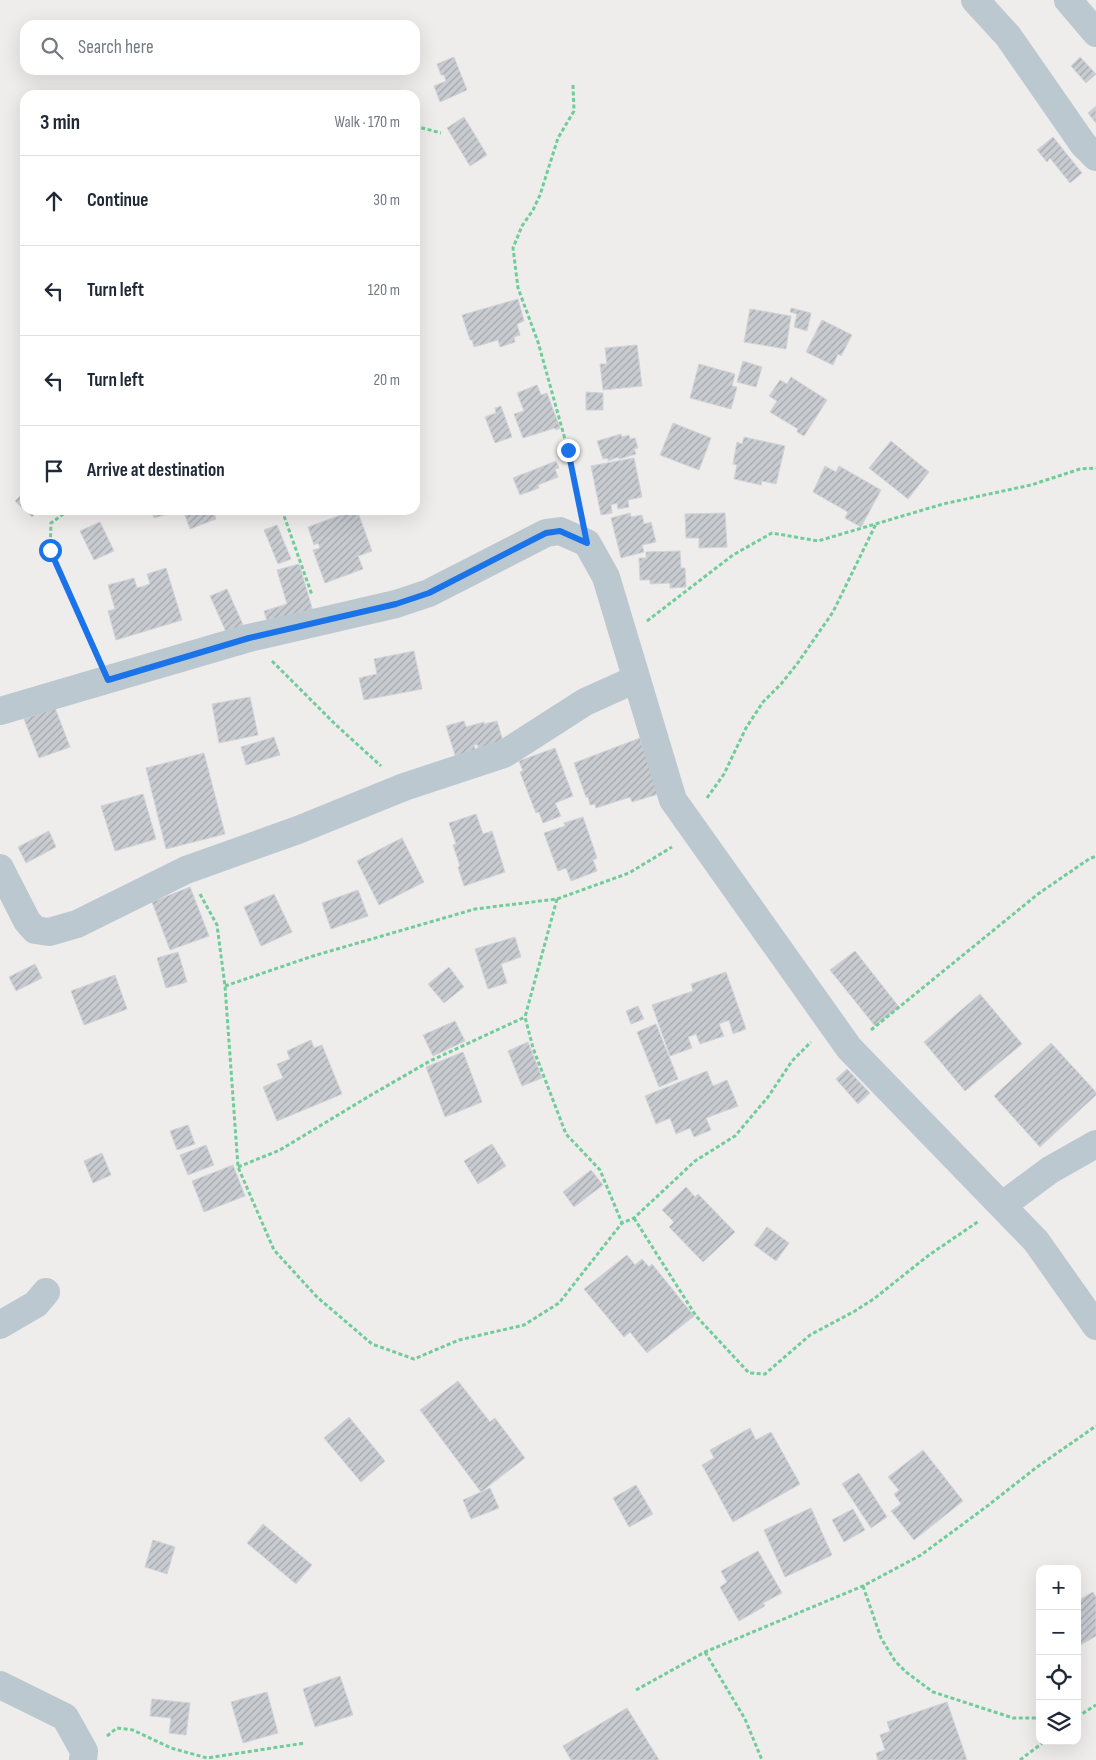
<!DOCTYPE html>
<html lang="en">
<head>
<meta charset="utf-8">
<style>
	body { margin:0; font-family:"Sofia Sans Condensed",sans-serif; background:#f6f6f7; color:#1f2937 }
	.controls { position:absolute; right:15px; bottom:15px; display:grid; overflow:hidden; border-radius:10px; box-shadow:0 5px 20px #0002 }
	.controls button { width:45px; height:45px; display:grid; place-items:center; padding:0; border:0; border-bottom:1px solid #e0e1e3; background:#fff; color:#1f2937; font:25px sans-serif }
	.stop { position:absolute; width:15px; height:15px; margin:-11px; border:4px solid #1a73e8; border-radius:50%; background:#fff }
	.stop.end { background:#1a73e8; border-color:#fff; box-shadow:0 1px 5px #0008 }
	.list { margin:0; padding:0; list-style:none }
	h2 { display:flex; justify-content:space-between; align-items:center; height:65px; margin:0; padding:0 20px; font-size:21px }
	h2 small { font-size:16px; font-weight:400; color:#747a83 }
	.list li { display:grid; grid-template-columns:32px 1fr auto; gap:15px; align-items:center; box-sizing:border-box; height:90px; padding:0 20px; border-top:1px solid #e0e1e3 }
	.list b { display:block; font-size:19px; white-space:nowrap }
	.list em { font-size:16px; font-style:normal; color:#747a83 }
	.icon { flex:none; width:28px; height:28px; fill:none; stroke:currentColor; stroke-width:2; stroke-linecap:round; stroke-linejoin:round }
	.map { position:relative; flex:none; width:1096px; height:1760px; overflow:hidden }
	.search { position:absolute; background:#fff; box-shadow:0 5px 20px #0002; left:20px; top:20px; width:400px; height:55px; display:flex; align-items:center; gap:12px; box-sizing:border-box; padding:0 18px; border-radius:15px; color:#747a83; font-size:19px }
	.panel { position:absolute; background:#fff; box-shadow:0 5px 20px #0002; left:20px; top:90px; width:400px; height:425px; border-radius:15px }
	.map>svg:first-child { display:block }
	.building { fill:url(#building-hatch); stroke:#d0d3d8 }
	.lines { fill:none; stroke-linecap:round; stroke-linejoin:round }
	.path { stroke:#70cd99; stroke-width:3; stroke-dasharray:4 2.5; stroke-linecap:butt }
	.minor { stroke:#bcc8cf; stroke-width:28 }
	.route { stroke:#1a73e8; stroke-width:6 }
</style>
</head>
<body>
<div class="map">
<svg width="1096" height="1760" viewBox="0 0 1096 1760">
	<defs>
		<pattern id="building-hatch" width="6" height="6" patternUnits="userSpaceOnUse" patternTransform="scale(1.25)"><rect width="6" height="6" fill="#c8ccd1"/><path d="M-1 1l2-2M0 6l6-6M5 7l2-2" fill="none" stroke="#a4a8ad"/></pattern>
	</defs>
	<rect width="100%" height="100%" fill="#efecec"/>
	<g class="building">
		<path d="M454,57L467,90L440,102L434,86L446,81L444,75H441L437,64Z"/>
		<path d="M1080,57L1096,74L1086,83L1071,66Z"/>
		<path d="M1096,106V123L1088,113Z"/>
		<path d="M464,117L487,155L470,166L447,128Z"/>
		<path d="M1053,137L1082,173L1070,183L1050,158L1047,162L1037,150Z"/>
		<path d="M518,299L524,321L517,324L520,335L514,337L515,342L500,347L498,340L474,347L472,340H470L462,315Z"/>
		<path d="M791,308L811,313L807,331L794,327L797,314L790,312Z"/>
		<path d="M750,309L791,316L786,349L744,342Z"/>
		<path d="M822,320L852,335L841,356L838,354L833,365L806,352Z"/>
		<path d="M637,345L642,386L603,390L600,364H607L605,348Z"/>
		<path d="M743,361L762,367L756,387L737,382Z"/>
		<path d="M699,364L735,374L732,386L737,387L731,409L690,398Z"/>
		<path d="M791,377L827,400L804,436L797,432L798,429L770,412L777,401L769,396L780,380L787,384Z"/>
		<path d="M537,385L541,395L547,393L560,428L556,430L555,428L523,438L514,414L524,411L517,393Z"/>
		<path d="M586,392L603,393V410H586Z"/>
		<path d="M501,406L512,437L495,443L485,417L496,413L495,408Z"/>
		<path d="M673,423L711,438L699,470L660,455Z"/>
		<path d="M621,434L622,437L629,435L630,439L635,438L638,448L634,449L636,454L619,459L618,457L608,461V458L603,459L597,441Z"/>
		<path d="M744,437L785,446L776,484L762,481L761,485L734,479L737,465L733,464L737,442L742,444Z"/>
		<path d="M891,441L929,472L908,499L869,468Z"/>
		<path d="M634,458L642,497L628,500L629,507L618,509L617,503L611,505L612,513L601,515L591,466Z"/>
		<path d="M556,461L559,468L555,469L558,477L538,485L539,488L520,495L513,478Z"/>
		<path d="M825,466L836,472L839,466L881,490L861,527L845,518L848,512L813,492Z"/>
		<path d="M25,491V510H39L32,517L15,501Z"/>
		<path d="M151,510H167L168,514L154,518Z"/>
		<path d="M183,510H213L216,519L190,529Z"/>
		<path d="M355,510H357L372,551L358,556L363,569L325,583L313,550L320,548L318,543L314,545L308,527Z"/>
		<path d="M630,513L631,517L642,515L644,524L651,522L656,542L642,545L644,552L621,558L611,518Z"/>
		<path d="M725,513L727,547L699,548V538H686L685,514Z"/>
		<path d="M100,522L114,551L94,560L80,531Z"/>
		<path d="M277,525L291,559L278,564L264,530Z"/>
		<path d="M680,551L681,568H685L686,587L670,588V583L650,584V580H640L639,558H646V552Z"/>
		<path d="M299,564L315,618L270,631L264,611L287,604L277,570Z"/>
		<path d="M166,568L182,620L116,640L108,611L115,609L108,585L134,578L137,588L150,584L147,574Z"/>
		<path d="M227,589L244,627L227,634L210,596Z"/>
		<path d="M414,651L422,689L364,700L359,678L377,674L374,659Z"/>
		<path d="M250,697L258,735L219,743L212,704Z"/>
		<path d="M55,708L70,747L39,758L24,719Z"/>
		<path d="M464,721L466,727L484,722V724L497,721L506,751L481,758L477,744L474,745L476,752L456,758L446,726Z"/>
		<path d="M274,737L280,755L246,765L241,747Z"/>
		<path d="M640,738L643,749L647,748L662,793L632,802L630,797L596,808L595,804L590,805L588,797H586L574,763Z"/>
		<path d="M555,748L573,796L555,803L561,816L543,823L539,812L536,813L520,772L523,771L519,761Z"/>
		<path d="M204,753L225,834L166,849L146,768Z"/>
		<path d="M143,794L156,839L115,851L101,806Z"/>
		<path d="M476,814L483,834L492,831L505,872L464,886L458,867L460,866L453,845L456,844L449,823Z"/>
		<path d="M583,817L597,858L593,860L597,871L571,881L566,868L558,871L544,833L565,826L564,823Z"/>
		<path d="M49,831L56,847L26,863L18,847Z"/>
		<path d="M402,838L424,882L379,905L357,861Z"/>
		<path d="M190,887L209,936L170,950L152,902Z"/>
		<path d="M358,890L368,916L331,929L322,903Z"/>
		<path d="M274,894L292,932L261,946L244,907Z"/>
		<path d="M515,937L521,957L501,964L507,983L488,989L475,949Z"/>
		<path d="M855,951L899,1007L875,1026L830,970Z"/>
		<path d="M178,952L187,982L166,988L157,958Z"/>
		<path d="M35,964L42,978L16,991L9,977Z"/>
		<path d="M449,967L464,987L444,1003L428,984Z"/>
		<path d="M726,972L746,1029L733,1034L729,1020L719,1024L724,1036L700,1044L696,1034L688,1037L692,1048L670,1056L652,1005L693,991L691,984Z"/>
		<path d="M115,975L127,1009L84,1025L71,991Z"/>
		<path d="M980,994L1022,1044L965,1091L924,1042Z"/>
		<path d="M638,1006L644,1019L631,1024L626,1011Z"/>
		<path d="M455,1021L465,1041L433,1056L423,1035Z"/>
		<path d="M656,1024L678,1079L659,1087L637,1032Z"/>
		<path d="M311,1040L314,1048L322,1045L342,1094L277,1121L263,1087L283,1078L277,1064L290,1059L287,1051Z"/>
		<path d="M528,1042L542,1078L522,1086L508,1051Z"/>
		<path d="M1051,1043L1096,1092V1095L1040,1147L994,1096Z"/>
		<path d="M463,1052L482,1102L445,1117L426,1067Z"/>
		<path d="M847,1069L870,1093L858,1104L836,1079Z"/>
		<path d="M707,1071L713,1086L727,1080L738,1106L706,1118L711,1130L694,1137L690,1128L676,1134L670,1118L656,1124L645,1096Z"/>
		<path d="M188,1125L195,1144L177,1150L170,1131Z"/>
		<path d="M492,1144L506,1166L478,1184L464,1161Z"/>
		<path d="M206,1145L214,1165L188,1175L180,1155Z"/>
		<path d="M102,1153L111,1175L93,1183L84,1161Z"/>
		<path d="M233,1165L245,1196L204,1212L192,1181Z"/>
		<path d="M591,1170L603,1185L574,1207L563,1192Z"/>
		<path d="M686,1187L695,1197L698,1194L735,1232L703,1262L669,1227L674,1222L662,1210Z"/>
		<path d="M767,1227L789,1243L776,1261L754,1245Z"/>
		<path d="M627,1255L635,1265L642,1259L649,1267L652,1264L694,1316L647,1353L630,1332L624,1337L584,1289Z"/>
		<path d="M458,1381L490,1422L495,1418L525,1458L481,1492L420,1410Z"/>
		<path d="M349,1417L385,1461L361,1482L324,1438Z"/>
		<path d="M750,1428L756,1440L771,1432L800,1484L733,1522L702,1465L714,1458L710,1450Z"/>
		<path d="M923,1450L963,1501L914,1540L891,1511L901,1504L894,1494L899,1490L888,1477Z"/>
		<path d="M859,1473L887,1517L871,1528L842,1484Z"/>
		<path d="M636,1485L653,1514L629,1527L613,1498Z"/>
		<path d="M490,1488L499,1508L471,1519L463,1500Z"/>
		<path d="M811,1508L832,1555L785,1577L764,1530Z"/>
		<path d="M853,1509L865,1530L844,1542L832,1520Z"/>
		<path d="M263,1524L312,1565L296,1584L247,1543Z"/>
		<path d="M153,1540L175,1547L167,1574L145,1567Z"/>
		<path d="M758,1551L782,1593L763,1603L765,1606L739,1621L720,1587L727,1582L721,1571Z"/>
		<path d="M1093,1592L1096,1597V1636L1077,1647V1601Z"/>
		<path d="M340,1676L353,1715L315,1727L303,1689Z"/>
		<path d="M267,1692L278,1733L243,1743L231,1702Z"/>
		<path d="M152,1699L190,1703L186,1735L169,1733L171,1718L150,1716Z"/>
		<path d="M947,1702L967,1760H878L876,1753L885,1750L880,1735L890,1731L887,1722Z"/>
		<path d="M627,1708L659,1760H571L563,1746Z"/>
	</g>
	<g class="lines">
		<g class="path">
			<path d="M573,85L574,111L558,138L540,195L533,210L522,226L513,248L518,288L538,342L568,450L580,510"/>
			<path d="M415,126L441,133"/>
			<path d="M69,510L51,523L50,550L96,654"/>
			<path d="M282,510L312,595"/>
			<path d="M647,621L733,555L772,533L818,541L943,504L1031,485L1080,469L1096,468"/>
			<path d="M272,661L335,724L381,766"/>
			<path d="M707,798L724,774L746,728L763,702L781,684L797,664L833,612L876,524"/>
			<path d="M200,894L217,925L225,986L238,1167L274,1250L317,1297L372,1344L414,1359L459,1340L524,1325L559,1303L622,1223L634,1218L695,1161L735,1136L768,1097L792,1061L811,1042"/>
			<path d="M557,899L525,1017L533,1048L566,1134L600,1170L622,1223"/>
			<path d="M225,986L313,956L475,909L557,899L629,873L672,847"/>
			<path d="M871,1030L1038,894L1089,859L1096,856"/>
			<path d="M238,1167L280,1150L371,1095L430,1061L525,1017"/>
			<path d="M634,1218L696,1316L749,1373L765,1374L810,1335L855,1311L875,1298L929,1255L979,1221"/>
			<path d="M863,1586L881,1638L895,1661L906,1672L933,1692L1013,1718H1040"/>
			<path d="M705,1652L745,1719L762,1760"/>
			<path d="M636,1690L705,1652L863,1586L921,1555L986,1507L1037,1467L1096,1426"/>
			<path d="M1077,1717L1096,1705"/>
			<path d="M107,1736L117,1728L133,1730L171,1748L207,1758L305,1743"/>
			<path d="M1020,1760L1045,1741"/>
		</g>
		<g class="minor">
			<path d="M975,0L1008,36L1083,144L1096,157"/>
			<path d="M1068,0L1096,33"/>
			<path d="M0,711L249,638L396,604L429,593L546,533L560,531L587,543L606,577L673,800L849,1048L1036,1241L1096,1326"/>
			<path d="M0,868L27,921L35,930L49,932L77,924L186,870L298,830L404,787L504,754L585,702L636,679"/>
			<path d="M1003,1205L1050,1170L1096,1144"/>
			<path d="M0,1325L36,1304L46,1292"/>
			<path d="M0,1685L65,1717L84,1751L83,1760"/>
		</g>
	</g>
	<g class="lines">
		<path class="route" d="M50,550L108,680L249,638L396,604L429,593L546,533L560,531L587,543L568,450"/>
	</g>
</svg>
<div class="controls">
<button>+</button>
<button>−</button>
<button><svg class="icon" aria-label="locate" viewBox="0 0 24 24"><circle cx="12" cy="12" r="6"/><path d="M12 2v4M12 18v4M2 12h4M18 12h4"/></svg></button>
<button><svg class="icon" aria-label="layers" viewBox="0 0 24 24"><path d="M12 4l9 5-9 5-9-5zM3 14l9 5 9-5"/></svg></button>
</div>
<div class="stop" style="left:50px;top:550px"></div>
<div class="stop end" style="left:568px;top:450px"></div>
<div class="search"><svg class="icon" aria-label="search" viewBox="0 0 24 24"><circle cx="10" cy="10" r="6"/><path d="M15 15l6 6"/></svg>Search here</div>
<section class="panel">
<h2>3 min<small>Walk · 170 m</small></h2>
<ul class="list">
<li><svg class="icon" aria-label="ahead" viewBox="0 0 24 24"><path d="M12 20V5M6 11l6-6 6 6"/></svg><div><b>Continue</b></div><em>30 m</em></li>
<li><svg class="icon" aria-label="left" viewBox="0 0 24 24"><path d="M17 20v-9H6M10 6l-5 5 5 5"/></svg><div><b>Turn left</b></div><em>120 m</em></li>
<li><svg class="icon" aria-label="left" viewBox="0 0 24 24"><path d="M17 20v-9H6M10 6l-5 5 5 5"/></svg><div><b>Turn left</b></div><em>20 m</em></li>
<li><svg class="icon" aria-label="arrive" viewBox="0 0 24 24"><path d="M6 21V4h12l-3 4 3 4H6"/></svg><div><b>Arrive at destination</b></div></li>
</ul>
</section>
</div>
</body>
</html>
